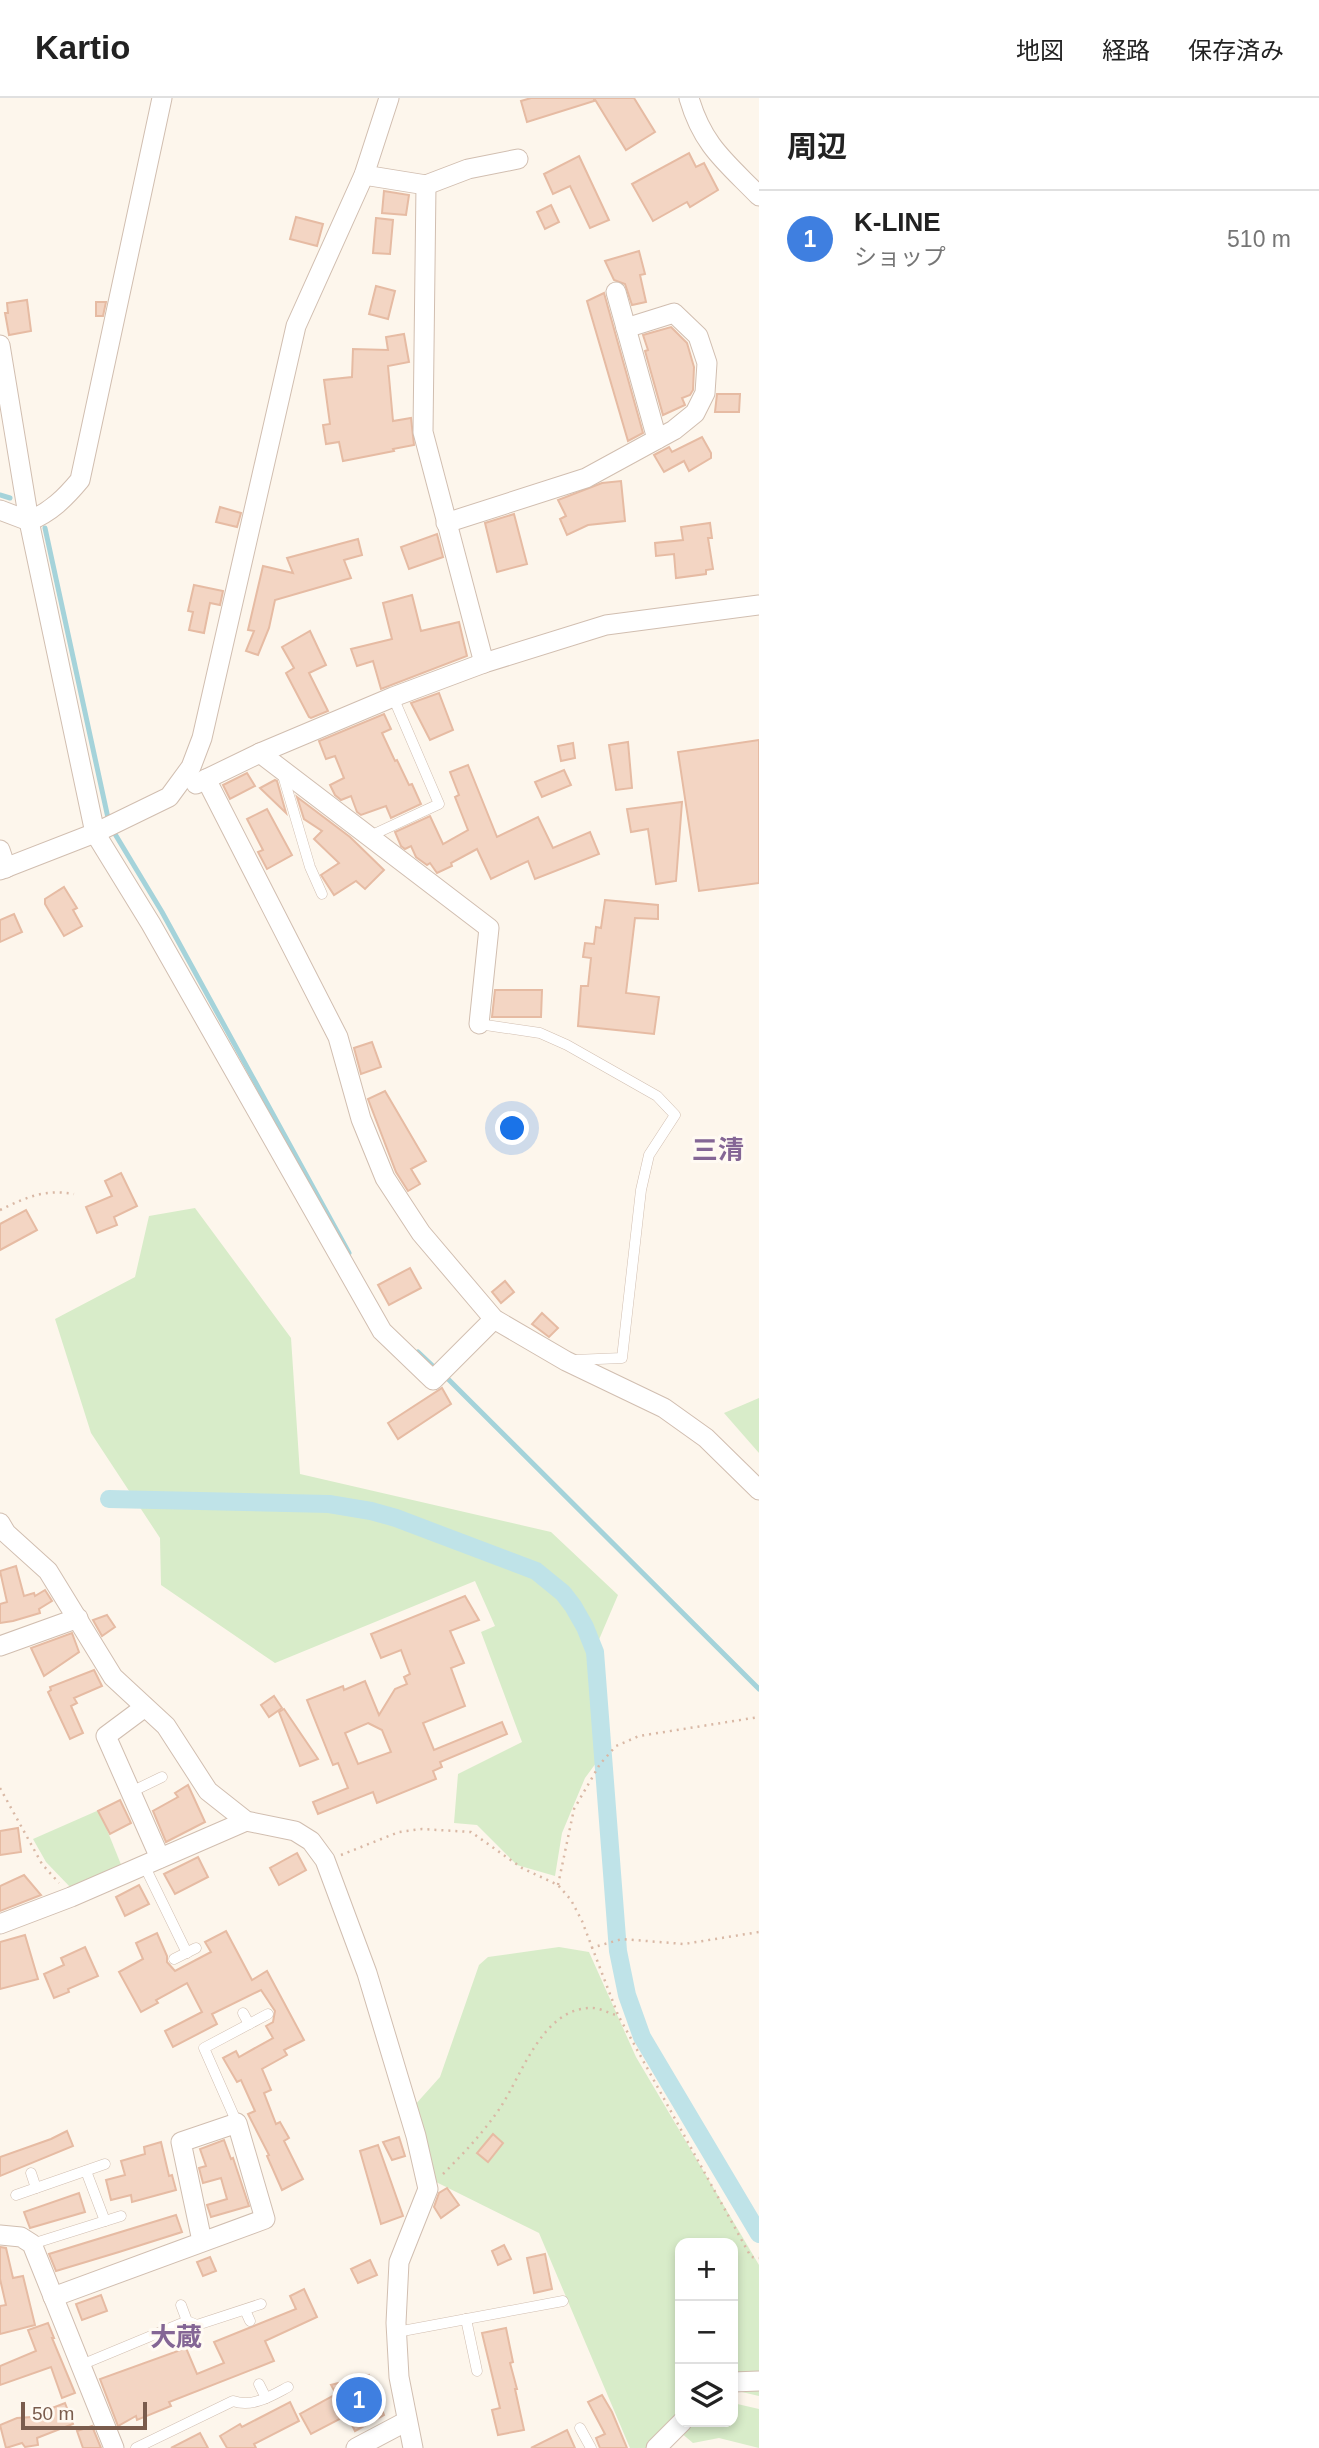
<!DOCTYPE html>
<html lang="ja">
<head>
<meta charset="utf-8">
<style>
	body { margin:0; font-family:Helvetica,"Noto Sans JP",sans-serif; background:#f2f2f2; color:#222 }
	.controls { position:absolute; right:21px; bottom:21px; display:grid; overflow:hidden; border-radius:14px; box-shadow:0 4px 10px #0003 }
	.controls button { width:63px; height:63px; display:grid; place-items:center; padding:0; border:0; border-bottom:2px solid #e0e0e0; background:#fff; color:#222; font:35px sans-serif }
	.scale { position:absolute; left:21px; bottom:18px; width:126px; box-sizing:border-box; padding-left:7px; border:4px solid #7a5c4d; border-top:0; font-size:19px; line-height:24px; white-space:nowrap; color:#7a5c4d; -webkit-text-stroke:5px #fffaf3; paint-order:stroke }
	.you { position:absolute; left:513px; top:1031px; width:24px; height:24px; margin:-18px; border:5px solid #fff; border-radius:50%; background:#1a73e8; box-shadow:0 0 0 10px #1a73e833 }
	.badge { display:grid; place-items:center; width:46px; height:46px; border-radius:50%; background:#7c3aed; color:#fff; font-size:23px; font-weight:700 }
	.pin { position:absolute; translate:-50% -50%; border:4px solid #fff; box-shadow:0 2px 7px #0006 }
	.list { margin:0; padding:0; list-style:none }
	h2 { display:flex; justify-content:space-between; align-items:center; height:91px; margin:0; padding:0 28px; font-size:30px }
	h2 small { font-size:23px; font-weight:400; color:#767676 }
	.list li { display:grid; grid-template-columns:46px 1fr auto; gap:21px; align-items:center; box-sizing:border-box; height:98px; padding:0 28px; border-top:2px solid #e0e0e0 }
	.list b { display:block; font-size:26px; white-space:nowrap }
	.list p { margin:0; font-size:23px; white-space:nowrap; color:#767676 }
	.list em { font-size:23px; font-style:normal; color:#767676 }
	.icon { flex:none; width:38px; height:38px; fill:none; stroke:currentColor; stroke-width:2; stroke-linecap:round; stroke-linejoin:round }
	.map { position:relative; flex:none; width:759px; height:2350px; overflow:hidden }
	header { display:flex; align-items:center; gap:42px; box-sizing:border-box; height:98px; padding:0 35px; background:#fff; border-bottom:2px solid #e0e0e0 }
	header strong { font-size:33px }
	nav { display:flex; gap:38px; margin-inline-start:auto; font-size:24px }
	main { display:flex }
	aside { flex:1; background:#fff }
	.map>svg:first-child { display:block }
	.green { fill:#d8ecc9 }
	.lines { fill:none; stroke-linecap:round; stroke-linejoin:round }
	.stream { stroke:#a5d3da; stroke-width:5 }
	.canal { stroke:#bfe3e8; stroke-width:18 }
	.building { fill:#f3d5c3; stroke:#e6bba3; stroke-width:2; fill-rule:evenodd }
	.service-casing { stroke:#d1beb0; stroke-width:11 }
	.minor-casing { stroke:#d1beb0; stroke-width:21 }
	.path { stroke:#d9b8a5; stroke-width:2.5; stroke-dasharray:2 5; stroke-linecap:butt }
	.service { stroke:#fff; stroke-width:10 }
	.minor { stroke:#fff; stroke-width:19 }
	.labels { text-anchor:middle; dominant-baseline:central; stroke-width:6; stroke-linejoin:round; paint-order:stroke }
	.neighbourhood-label { font-size:26px; font-weight:bold; fill:#846695; stroke:#fffaf3 }
</style>
</head>
<body>
<header>
<strong>Kartio</strong>
<nav><a>地図</a><a>経路</a><a>保存済み</a></nav>
</header>
<main>
<div class="map">
<svg width="759" height="2350" viewBox="0 0 759 2350">
	<rect width="100%" height="100%" fill="#fdf6ec"/>
	<g class="green">
		<path d="M195,1110L291,1240L300,1376L551,1434L618,1497L592,1558L599,1661L585,1680L562,1735L555,1778L517,1767L477,1727L454,1725L458,1676L522,1644L481,1534L495,1528L475,1483L275,1565L161,1487L160,1440L91,1335L55,1221L135,1179L149,1118Z"/>
		<path d="M759,1300V1355L724,1315Z"/>
		<path d="M99,1712L122,1769L72,1791L46,1764L33,1741Z"/>
		<path d="M559,1849L589,1854L636,1959L759,2167V2298L733,2292V2145H680V2318L648,2350H630L539,2135L432,2082L414,2008L440,1979L479,1867L488,1859Z"/>
		<path d="M733,2305L759,2311V2350L719,2340L693,2345L680,2334L690,2324H733Z"/>
	</g>
	<g class="lines">
		<g class="stream">
			<path d="M0,397L10,400"/>
			<path d="M45,430L108,720L115,736L162,814L349,1155"/>
			<path d="M418,1254L436,1271"/>
			<path d="M444,1277L759,1591"/>
		</g>
		<path class="canal" d="M109,1401L329,1406L371,1413L396,1420L536,1473L563,1495L573,1508L585,1529L595,1554L618,1853L627,1897L642,1939L759,2136"/>
	</g>
	<g class="building">
		<path d="M531,0H594V3L527,24L521,3Z"/>
		<path d="M594,0H634L655,34L626,52Z"/>
		<path d="M689,55L696,69L704,65L718,92L690,109L687,104L653,123L632,86Z"/>
		<path d="M579,58L609,122L590,130L570,88L553,96L544,76Z"/>
		<path d="M384,93L409,97L406,117L382,115Z"/>
		<path d="M551,107L559,124L545,131L537,114Z"/>
		<path d="M296,119L323,126L317,148L290,141Z"/>
		<path d="M376,120L393,122L390,156L373,155Z"/>
		<path d="M639,153L645,176L640,177L646,204L632,207L625,186L614,182L605,163Z"/>
		<path d="M376,188L395,193L388,221L369,216Z"/>
		<path d="M604,195L643,335L628,343L587,203Z"/>
		<path d="M27,202L31,233L9,237L5,215H8L7,205Z"/>
		<path d="M96,204H106L103,218H96Z"/>
		<path d="M671,229L687,245L694,269L693,292L690,297L682,300L685,307L663,317L645,253L648,252L643,237Z"/>
		<path d="M404,236L409,264L388,268L393,323L411,320L414,347L393,351L394,353L343,363L339,344L326,346L323,327L330,326L324,282L352,279L353,251L388,252L386,239Z"/>
		<path d="M717,296H740L739,314H715Z"/>
		<path d="M702,339L711,355V360L689,373L684,363L664,374L654,357L669,349L672,354Z"/>
		<path d="M621,383L625,423L588,427L567,437L560,421L566,418L558,402L602,385Z"/>
		<path d="M220,409L241,415L237,429L216,424Z"/>
		<path d="M514,416L527,466L497,474L485,425Z"/>
		<path d="M710,425L712,440H708L713,471L706,472V476L676,480L674,456L656,458L655,445L683,442L681,429Z"/>
		<path d="M437,436L443,459L409,471L401,449Z"/>
		<path d="M358,441L362,457L344,462L351,480L275,502L269,530L258,557L246,553L254,533L248,532L263,468L293,475L287,460Z"/>
		<path d="M194,487L223,493L220,507L210,505L204,535L189,532L193,514L188,513Z"/>
		<path d="M412,497L421,533L459,524L467,558L381,591L373,563L357,568L351,551L392,541L383,505Z"/>
		<path d="M310,533L326,567L309,575L328,613L311,620L309,619L286,575L294,570L282,549Z"/>
		<path d="M439,595L453,632L430,642L411,605Z"/>
		<path d="M384,616L391,631L382,635L395,663L397,662L409,687L412,686L421,706L391,720L386,708L361,717L357,714L351,698L341,702L335,697L330,687L344,680L335,658L326,661L319,643Z"/>
		<path d="M759,642V785L699,793L678,654Z"/>
		<path d="M628,644L632,690L616,692L609,647Z"/>
		<path d="M573,645L575,660L561,663L558,648Z"/>
		<path d="M468,667L497,739L538,719L553,750L590,734L599,756L535,781L528,763L491,781L477,751L451,765L452,768L437,775L430,765L427,767L416,759L411,748L405,751L401,748L395,734L430,718L443,746L468,732L455,699L459,697L450,674Z"/>
		<path d="M564,672L571,687L542,699L535,684Z"/>
		<path d="M247,675L255,688L230,701L223,687Z"/>
		<path d="M275,682L277,683L286,715L260,690Z"/>
		<path d="M297,699L350,739L384,772L365,791L356,783L334,797L321,777L339,765L314,741L322,733L304,721Z"/>
		<path d="M682,704L676,783L656,786L648,731L631,734L627,711Z"/>
		<path d="M267,711L292,757L267,771L258,754L263,752L247,721Z"/>
		<path d="M64,789L77,810L73,812L82,828L64,838L45,806V801Z"/>
		<path d="M605,802L658,807V821L635,820L626,895L659,899L654,936L578,928L581,888H588L591,860L583,859L585,845L594,846L596,829L601,830Z"/>
		<path d="M14,816L22,834L0,844V822Z"/>
		<path d="M495,892H542L541,919H492Z"/>
		<path d="M372,944L381,969L361,976L354,950Z"/>
		<path d="M385,993L426,1063L411,1071L420,1086L408,1093L396,1074L368,1001Z"/>
		<path d="M121,1075L137,1108L114,1119L117,1127L97,1135L86,1109L112,1098L105,1083Z"/>
		<path d="M26,1112L37,1132L0,1152V1126Z"/>
		<path d="M410,1170L421,1190L389,1207L378,1187Z"/>
		<path d="M505,1183L514,1194L501,1205L492,1194Z"/>
		<path d="M542,1215L558,1230L549,1239L532,1226Z"/>
		<path d="M442,1290L451,1306L398,1341L388,1325Z"/>
		<path d="M16,1468L24,1498L34,1495L35,1498L45,1492L52,1503L39,1511L40,1515L13,1523L0,1525V1506L7,1504L0,1473Z"/>
		<path d="M465,1498L479,1522L450,1533L464,1565L451,1570L465,1608L423,1625L434,1652L502,1624L507,1636L440,1664L442,1669L433,1673L436,1681L377,1705L373,1694L318,1716L313,1704L348,1690L338,1665L333,1667L307,1602L343,1588L344,1592L365,1583L379,1617L395,1591L407,1586L404,1579L410,1576L401,1552L381,1560L371,1536ZM368,1625L382,1632L391,1654L358,1666L345,1635Z"/>
		<path d="M107,1517L115,1529L102,1538L93,1522Z"/>
		<path d="M72,1535L79,1554L44,1578L31,1550Z"/>
		<path d="M94,1572L102,1588L74,1600L77,1605L71,1608L83,1635L70,1641L48,1594L51,1592L50,1589Z"/>
		<path d="M274,1598L282,1610L269,1619L261,1607Z"/>
		<path d="M284,1611L318,1661L300,1668L279,1614Z"/>
		<path d="M188,1687L205,1724L166,1744L153,1713L178,1699L175,1695Z"/>
		<path d="M120,1702L131,1725L110,1736L98,1713Z"/>
		<path d="M18,1730L21,1754L0,1757V1733Z"/>
		<path d="M297,1755L306,1772L279,1787L270,1770Z"/>
		<path d="M198,1759L208,1779L175,1796L164,1776Z"/>
		<path d="M24,1777L41,1797L0,1813V1788Z"/>
		<path d="M139,1787L149,1806L125,1818L116,1799Z"/>
		<path d="M226,1833L252,1882L267,1873L304,1942L284,1952L287,1957L262,1971L271,1992L264,1995L276,2026L280,2024L289,2040L284,2043L303,2081L282,2092L267,2058L269,2057L248,2016L255,2013L241,1982L237,1984L223,1960L236,1953L239,1959L273,1940L266,1928L273,1924L275,1913L261,1892L212,1916L217,1926L173,1949L165,1933L202,1914L187,1885L156,1902L158,1905L141,1914L119,1874L143,1861L136,1845L157,1835L167,1858V1864L175,1873L211,1854L205,1844Z"/>
		<path d="M25,1837L38,1881L0,1891V1844Z"/>
		<path d="M85,1849L98,1878L68,1891L69,1894L54,1900L44,1876L64,1867L61,1860Z"/>
		<path d="M67,2033L73,2048L0,2078V2059L51,2041Z"/>
		<path d="M493,2036L503,2045L488,2064L477,2055Z"/>
		<path d="M399,2039L405,2058L392,2062L383,2044Z"/>
		<path d="M224,2042L231,2061L233,2060L249,2108L211,2119L207,2107L227,2101L221,2080L203,2085L199,2070L206,2068L200,2051Z"/>
		<path d="M161,2044L169,2078L172,2077L176,2092L132,2104L131,2097L111,2102L106,2082L125,2077L121,2063L145,2056L144,2049Z"/>
		<path d="M378,2047L403,2118L381,2126L360,2053Z"/>
		<path d="M447,2090L459,2107L441,2120L434,2109L439,2095Z"/>
		<path d="M79,2095L85,2114L30,2130L24,2114Z"/>
		<path d="M176,2117L182,2134L119,2154L56,2173L49,2156Z"/>
		<path d="M504,2147L511,2161L498,2167L492,2153Z"/>
		<path d="M0,2149L6,2150L13,2180L23,2178L35,2227L0,2236V2208L6,2207L0,2181Z"/>
		<path d="M545,2156L552,2191L534,2195L527,2160Z"/>
		<path d="M210,2159L216,2173L203,2178L197,2164Z"/>
		<path d="M370,2162L377,2177L358,2185L351,2171Z"/>
		<path d="M304,2191L317,2219L265,2243L274,2263L169,2304L171,2308L137,2322L136,2318L118,2328L100,2281L186,2250L197,2276L224,2265L214,2244L296,2211L290,2198Z"/>
		<path d="M101,2197L107,2213L82,2222L76,2206Z"/>
		<path d="M48,2225L54,2240H52L75,2295L62,2300L51,2269L0,2287V2268L36,2253L28,2232Z"/>
		<path d="M506,2230L513,2264L510,2265L517,2291H515L524,2332L498,2337L492,2312L500,2310L482,2235Z"/>
		<path d="M369,2277L384,2317L355,2333L347,2317L311,2336L300,2316L336,2296L331,2287Z"/>
		<path d="M602,2297L612,2314L627,2350H600L596,2340L605,2336L588,2304Z"/>
		<path d="M290,2304L299,2323L254,2346L256,2350H227L220,2338L240,2326L242,2329Z"/>
		<path d="M65,2305L73,2326L37,2340L38,2347L25,2349L22,2345L6,2350L0,2327L17,2320L46,2318L44,2313Z"/>
		<path d="M92,2328L101,2350H83L77,2333Z"/>
		<path d="M567,2332L575,2350H531Z"/>
		<path d="M200,2335L208,2350H171Z"/>
	</g>
	<g class="lines">
		<g class="service-casing">
			<g id="service">
				<path d="M282,674L310,769L322,796"/>
				<path d="M370,738L439,706L393,599"/>
				<path d="M479,926L540,935L567,947L657,998L675,1017L649,1057L641,1092L622,1260L574,1262"/>
				<path d="M131,1694L162,1679"/>
				<path d="M144,1767L187,1855"/>
				<path d="M174,1861L196,1850"/>
				<path d="M243,1915L249,1926"/>
				<path d="M237,2025L204,1950L268,1916"/>
				<path d="M86,2073L105,2123"/>
				<path d="M31,2075L36,2090"/>
				<path d="M16,2097L105,2066"/>
				<path d="M32,2146L121,2118"/>
				<path d="M181,2207L187,2223"/>
				<path d="M245,2212L250,2223"/>
				<path d="M466,2221L477,2273"/>
				<path d="M397,2234L563,2203"/>
				<path d="M81,2267L187,2223L197,2227L261,2206"/>
				<path d="M259,2286L266,2300"/>
				<path d="M580,2330L591,2350"/>
				<path d="M136,2350L233,2303C252,2310 271,2298 288,2289"/>
			</g>
		</g>
		<g class="minor-casing">
			<g id="minor">
				<path d="M689,0C703,48 726,64 759,98"/>
				<path d="M364,77L426,87L468,71L518,61"/>
				<path d="M426,87L423,334L484,565"/>
				<path d="M616,194L657,341"/>
				<path d="M0,247L29,423L95,735L151,826L382,1233L433,1282L494,1221"/>
				<path d="M0,412L29,423C51,414 65,400 80,382L162,0"/>
				<path d="M446,425L586,380L674,332L695,315L705,295L707,265L698,238L674,215L626,230"/>
				<path d="M260,655L489,830L479,926"/>
				<path d="M206,681L338,939L361,1021L385,1080L421,1135L494,1221L566,1263L664,1310L706,1340L759,1392"/>
				<path d="M196,686L260,655L393,599L484,565L606,527L759,507"/>
				<path d="M0,752L6,770"/>
				<path d="M0,772L95,735L169,699L191,669L202,640L296,228L364,77L389,0"/>
				<path d="M0,1425L6,1435L48,1473L113,1579L166,1628L208,1693L246,1723L295,1733L311,1743L325,1762L367,1875L416,2038L428,2091L399,2164L396,2225L399,2279L413,2350"/>
				<path d="M0,1548L78,1520"/>
				<path d="M145,1609L106,1638L160,1760"/>
				<path d="M0,1826L71,1799L246,1723"/>
				<path d="M0,2137L21,2139L32,2146L114,2350"/>
				<path d="M53,2199L265,2121L237,2025L181,2044L202,2143"/>
				<path d="M733,2284L759,2283"/>
				<path d="M356,2350L407,2323"/>
				<path d="M656,2350L682,2324"/>
			</g>
		</g>
		<g class="path">
			<path d="M0,1112C27,1099 44,1091 74,1096"/>
			<path d="M0,1690L42,1766L59,1785"/>
			<path d="M341,1757L399,1734L422,1731L471,1734L522,1770L558,1787L571,1802L582,1823L618,1917L751,2159L759,2160"/>
			<path d="M558,1787L574,1711L600,1666L616,1648L639,1638L759,1619"/>
			<path d="M591,1850L622,1841L684,1846L759,1834"/>
			<path d="M443,2076C464,2055 483,2035 500,2010C522,1977 542,1911 590,1910C598,1909 608,1915 616,1917"/>
		</g>
		<use href="#service" class="service"/>
		<use href="#minor" class="minor"/>
	</g>
	<g class="labels">
		<g class="neighbourhood-label">
			<text x="718" y="1052">三清</text>
			<text x="176" y="2239">大蔵</text>
		</g>
	</g>
</svg>
<div class="controls">
<button>+</button>
<button>−</button>
<button><svg class="icon" aria-label="layers" viewBox="0 0 24 24"><path d="M12 4l9 5-9 5-9-5zM3 14l9 5 9-5"/></svg></button>
</div>
<div class="scale">50 m</div>
<div class="you"></div>
<div class="pin badge" style="left:359px;top:2302px;background:#3f7fe0">1</div>
</div>
<aside>
<h2>周辺<small></small></h2>
<ul class="list">
<li><span class="badge" style="background:#3f7fe0">1</span><div><b>K-LINE</b><p>ショップ</p></div><em>510 m</em></li>
</ul>
</aside>
</main>
</body>
</html>
